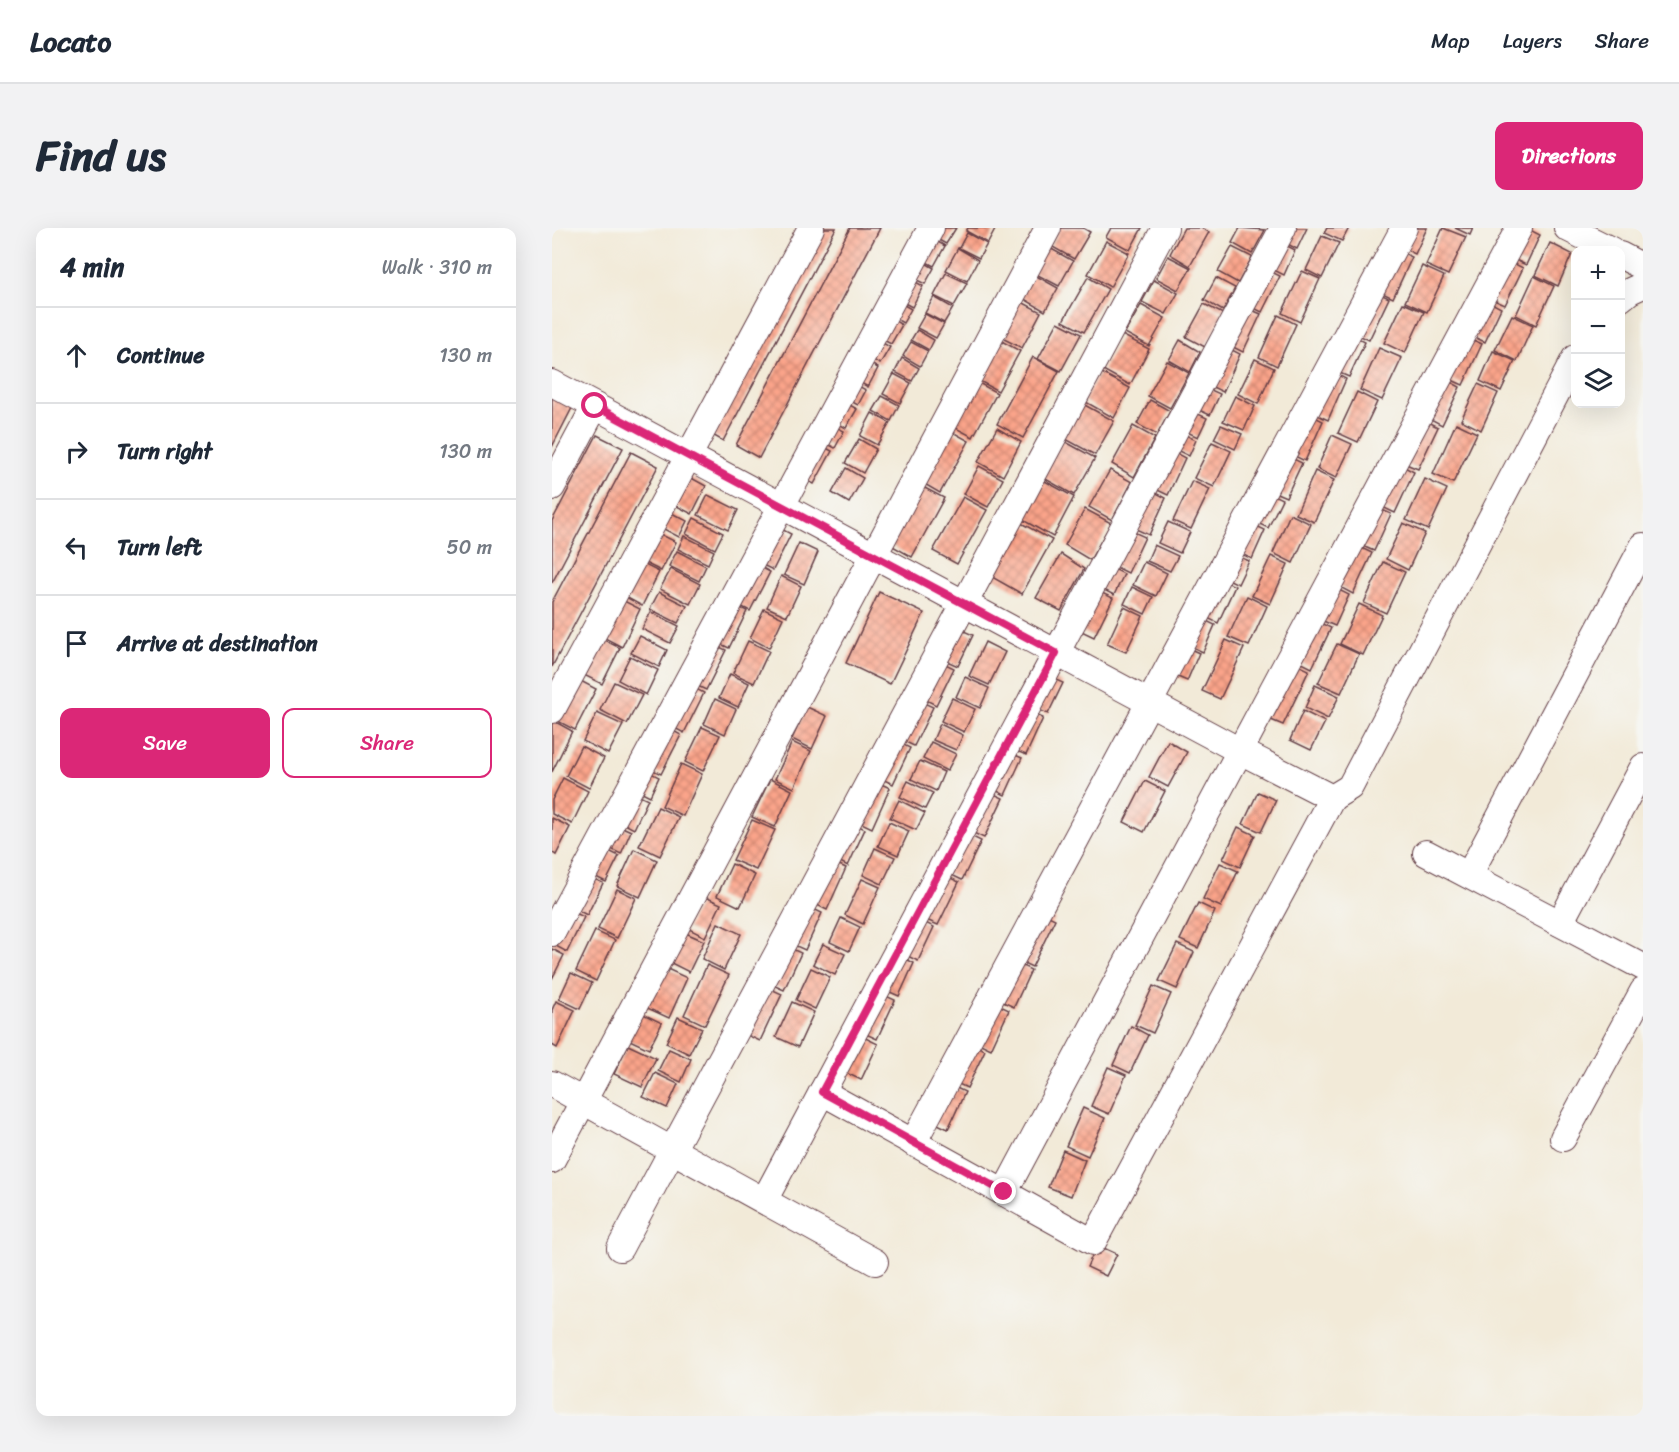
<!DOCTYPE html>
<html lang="en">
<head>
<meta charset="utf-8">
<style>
	body { margin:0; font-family:Sriracha,sans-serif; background:#f2f2f3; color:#1f2937 }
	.controls { position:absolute; right:18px; top:18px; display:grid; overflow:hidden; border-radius:12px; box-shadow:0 6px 24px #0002 }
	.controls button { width:54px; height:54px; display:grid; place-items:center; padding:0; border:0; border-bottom:2px solid #e0e1e3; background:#fff; color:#1f2937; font:30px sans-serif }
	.stop { position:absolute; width:18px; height:18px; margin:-14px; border:4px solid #db2777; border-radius:50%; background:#fff }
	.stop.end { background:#db2777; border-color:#fff; box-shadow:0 2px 6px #0008 }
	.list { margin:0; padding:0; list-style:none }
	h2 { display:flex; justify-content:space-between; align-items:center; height:78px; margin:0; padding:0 24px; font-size:26px }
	h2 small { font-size:20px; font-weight:400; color:#747a83 }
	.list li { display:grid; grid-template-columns:39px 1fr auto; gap:18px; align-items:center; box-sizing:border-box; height:96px; padding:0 24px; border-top:2px solid #e0e1e3 }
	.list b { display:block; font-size:22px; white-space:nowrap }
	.list em { font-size:20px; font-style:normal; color:#747a83 }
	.actions { display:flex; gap:12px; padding:18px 24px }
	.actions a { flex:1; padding:14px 0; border:2px solid #db2777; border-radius:12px; text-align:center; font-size:21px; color:#db2777 }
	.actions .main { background:#db2777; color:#fff }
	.icon { flex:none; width:33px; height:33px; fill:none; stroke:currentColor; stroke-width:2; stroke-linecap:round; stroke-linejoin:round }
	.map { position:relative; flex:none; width:1091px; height:1188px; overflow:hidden; border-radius:12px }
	header { display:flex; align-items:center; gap:36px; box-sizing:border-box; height:84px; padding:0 30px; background:#fff; border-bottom:2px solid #e0e1e3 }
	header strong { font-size:28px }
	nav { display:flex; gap:33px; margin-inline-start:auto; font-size:21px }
	.intro { display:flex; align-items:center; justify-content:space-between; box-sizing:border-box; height:144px; padding:0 36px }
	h1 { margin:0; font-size:42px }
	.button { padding:15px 27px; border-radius:12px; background:#db2777; color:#fff; font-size:21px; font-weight:700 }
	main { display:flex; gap:36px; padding:0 36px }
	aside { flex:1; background:#fff; border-radius:12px; box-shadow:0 6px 24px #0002 }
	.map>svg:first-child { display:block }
	.building { fill:url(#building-cross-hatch) }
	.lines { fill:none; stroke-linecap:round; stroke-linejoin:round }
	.minor-casing { stroke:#633d45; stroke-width:28 }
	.minor { stroke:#fff; stroke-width:26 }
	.route { stroke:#db2777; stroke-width:8 }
</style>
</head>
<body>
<header>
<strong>Locato</strong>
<nav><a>Map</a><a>Layers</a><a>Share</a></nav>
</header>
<div class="intro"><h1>Find us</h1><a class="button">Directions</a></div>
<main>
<aside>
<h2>4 min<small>Walk · 310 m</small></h2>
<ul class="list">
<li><svg class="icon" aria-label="ahead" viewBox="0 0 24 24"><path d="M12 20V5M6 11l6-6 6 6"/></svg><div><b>Continue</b></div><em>130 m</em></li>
<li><svg class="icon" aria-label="right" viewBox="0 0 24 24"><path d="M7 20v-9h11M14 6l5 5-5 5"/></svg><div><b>Turn right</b></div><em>130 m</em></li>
<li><svg class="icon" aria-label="left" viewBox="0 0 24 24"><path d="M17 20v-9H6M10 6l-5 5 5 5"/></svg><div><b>Turn left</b></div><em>50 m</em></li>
<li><svg class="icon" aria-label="arrive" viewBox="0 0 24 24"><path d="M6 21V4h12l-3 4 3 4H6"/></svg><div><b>Arrive at destination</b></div></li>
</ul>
<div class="actions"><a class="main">Save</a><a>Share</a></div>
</aside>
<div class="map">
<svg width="1091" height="1188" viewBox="0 0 1091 1188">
	<defs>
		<pattern id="building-cross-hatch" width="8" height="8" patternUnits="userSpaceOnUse" patternTransform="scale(1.5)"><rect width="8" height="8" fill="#fba48a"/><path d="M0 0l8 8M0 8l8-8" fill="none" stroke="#cd8571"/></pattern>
	</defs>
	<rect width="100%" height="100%" fill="#f6f6f2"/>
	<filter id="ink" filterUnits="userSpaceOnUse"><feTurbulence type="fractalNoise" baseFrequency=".0167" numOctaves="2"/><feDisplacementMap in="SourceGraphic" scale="12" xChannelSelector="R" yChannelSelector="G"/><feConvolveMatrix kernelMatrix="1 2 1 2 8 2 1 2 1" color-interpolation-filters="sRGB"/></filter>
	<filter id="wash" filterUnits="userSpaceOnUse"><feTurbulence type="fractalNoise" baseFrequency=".008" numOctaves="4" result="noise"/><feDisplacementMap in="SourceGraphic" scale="24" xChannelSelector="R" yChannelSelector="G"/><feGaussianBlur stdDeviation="1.35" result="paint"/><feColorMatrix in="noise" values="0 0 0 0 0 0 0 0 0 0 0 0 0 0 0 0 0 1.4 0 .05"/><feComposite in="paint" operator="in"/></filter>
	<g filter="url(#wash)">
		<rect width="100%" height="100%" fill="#f2ead8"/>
		<g id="blocks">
			<g class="building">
				<path d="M257,0H284L171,213L150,201Z"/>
				<path d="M298,0H328L207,230L184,217Z"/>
				<path d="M377,0H404L394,16L374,5Z"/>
				<path d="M416,0H444L436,15L414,3Z"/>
				<path d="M508,0H531L538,4L522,31L499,18Z"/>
				<path d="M559,0H590L578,22L554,9Z"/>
				<path d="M632,0H649L657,4L638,38L618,26Z"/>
				<path d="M688,0L713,2L700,26L680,15Z"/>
				<path d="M734,0H755L745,21L728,12Z"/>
				<path d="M775,0H797L790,13L772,5Z"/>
				<path d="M852,0H875L863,26L844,17Z"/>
				<path d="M891,0L914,9L896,47L874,37Z"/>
				<path d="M903,0H921L918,7Z"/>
				<path d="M974,0L988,7L974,37L955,28Z"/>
				<path d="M415,5L435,16L427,30L407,20Z"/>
				<path d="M374,7L393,18L382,38L363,28Z"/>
				<path d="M770,8L787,15L770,50L754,42Z"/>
				<path d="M554,13L577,25L558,59L536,46Z"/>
				<path d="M726,13L743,22L732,47L714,38Z"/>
				<path d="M998,15L1020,26L1006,58L983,47Z"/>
				<path d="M494,18L521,33L507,58L480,44Z"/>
				<path d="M680,19L700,29L686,55L666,44Z"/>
				<path d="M839,19L860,29L841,70L820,60Z"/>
				<path d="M406,20L426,32L415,53L394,42Z"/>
				<path d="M616,28L639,40L626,62L604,50Z"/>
				<path d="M363,29L382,40L373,56L353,46Z"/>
				<path d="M953,31L971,40L953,77L935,69Z"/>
				<path d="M870,38L892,48L875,84L853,74Z"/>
				<path d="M711,40L728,48L710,84L694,76Z"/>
				<path d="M750,43L768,51L748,94L730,85Z"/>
				<path d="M394,45L415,55L402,78L382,68Z"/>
				<path d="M479,45L506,60L493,83L467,68Z"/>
				<path d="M353,48L371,58L360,79L341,69Z"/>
				<path d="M982,48L1002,58L984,97L964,87Z"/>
				<path d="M536,49L556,61L532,104L511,93Z"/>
				<path d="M664,50L683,60L671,83L652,72Z"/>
				<path d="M602,52L626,65L614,86L590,74Z"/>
				<path d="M817,61L837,70L817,112L798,103Z"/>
				<path d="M382,69L401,80L392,95L373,85Z"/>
				<path d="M340,70L359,81L351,95L332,84Z"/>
				<path d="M464,71L489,84L470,120L444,107Z"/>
				<path d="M932,71L949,80L933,114L915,106Z"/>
				<path d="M851,75L872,84L853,125L832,115Z"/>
				<path d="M652,76L671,86L653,119L634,109Z"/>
				<path d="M589,77L613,90L597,118L573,105Z"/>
				<path d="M690,78L709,86L691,124L673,115Z"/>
				<path d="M331,86L350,97L339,116L320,106Z"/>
				<path d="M373,86L392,96L384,110L365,100Z"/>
				<path d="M726,87L744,96L725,138L707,129Z"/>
				<path d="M960,87L981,97L965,133L943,122Z"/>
				<path d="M506,94L529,106L509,143L486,131Z"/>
				<path d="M365,102L382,112L377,122L359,112Z"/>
				<path d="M793,104L813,114L797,149L776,140Z"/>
				<path d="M570,107L597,121L578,157L551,142Z"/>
				<path d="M318,108L338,119L328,136L309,126Z"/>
				<path d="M912,108L930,116L911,157L893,149Z"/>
				<path d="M444,110L468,123L446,163L422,150Z"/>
				<path d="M628,112L648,124L638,144L617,132Z"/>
				<path d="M359,114L376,123L368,138L351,128Z"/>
				<path d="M670,117L688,126L671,164L652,155Z"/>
				<path d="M827,120L850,130L830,172L808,162Z"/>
				<path d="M941,123L963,133L949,163L928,153Z"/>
				<path d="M481,129L507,143L471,210L445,196Z"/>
				<path d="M308,130L326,140L316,159L298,149Z"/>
				<path d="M350,130L367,140L360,153L343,144Z"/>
				<path d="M703,131L722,140L706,176L686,166Z"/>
				<path d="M615,133L637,145L618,180L596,168Z"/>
				<path d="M774,141L794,151L776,192L755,182Z"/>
				<path d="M548,144L578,160L562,190L532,173Z"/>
				<path d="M342,146L359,155L348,175L331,166Z"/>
				<path d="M891,150L908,159L890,197L873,188Z"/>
				<path d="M295,152L314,162L306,177L287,167Z"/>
				<path d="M423,153L445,165L421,209L398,197Z"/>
				<path d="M926,156L946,165L929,202L909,192Z"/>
				<path d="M648,157L668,166L658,187L638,178Z"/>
				<path d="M0,163L23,174L0,219Z"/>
				<path d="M805,164L825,174L806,214L786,205Z"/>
				<path d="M330,168L347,177L339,193L321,183Z"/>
				<path d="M683,168L703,178L692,202L671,193Z"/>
				<path d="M287,171L305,181L294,200L276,190Z"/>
				<path d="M598,172L618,183L605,207L585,196Z"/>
				<path d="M529,175L562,193L543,227L510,209Z"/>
				<path d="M633,180L655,190L646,209L624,199Z"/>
				<path d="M753,184L771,193L753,233L734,224Z"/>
				<path d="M320,185L338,195L325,217L308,208Z"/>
				<path d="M869,191L886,199L866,241L849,234Z"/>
				<path d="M273,193L292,203L283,220L264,210Z"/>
				<path d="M904,195L925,205L901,255L881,246Z"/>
				<path d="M669,197L690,206L683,221L662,211Z"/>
				<path d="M581,198L603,210L582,249L560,236Z"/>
				<path d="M445,200L469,214L451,248L426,234Z"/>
				<path d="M397,202L417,213L388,265L369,254Z"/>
				<path d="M623,202L644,212L637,228L616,218Z"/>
				<path d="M45,207L71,220L0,355V293Z"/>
				<path d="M780,207L800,216L784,250L765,241Z"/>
				<path d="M307,211L324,221L311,245L293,235Z"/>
				<path d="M510,212L543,230L522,267L490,249Z"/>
				<path d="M261,213L280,223L262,256L243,246Z"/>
				<path d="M660,214L679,223L662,259L642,250Z"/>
				<path d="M616,221L633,230L616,267L599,259Z"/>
				<path d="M79,224L106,238L0,439V374Z"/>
				<path d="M729,225L750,235L734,269L713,260Z"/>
				<path d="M845,235L862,244L843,285L826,277Z"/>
				<path d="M427,238L451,251L436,279L412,266Z"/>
				<path d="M294,240L311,250L297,275L280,265Z"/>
				<path d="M558,242L580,254L560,292L537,279Z"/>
				<path d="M763,243L782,252L762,294L744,286Z"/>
				<path d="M134,247L154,258L140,286L119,275Z"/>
				<path d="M873,251L895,261L876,302L854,292Z"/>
				<path d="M491,252L522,269L501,309L469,291Z"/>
				<path d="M640,253L658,261L639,301L621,293Z"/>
				<path d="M369,258L392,270L360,329L337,316Z"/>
				<path d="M595,260L614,270L597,307L577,298Z"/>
				<path d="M711,262L730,271L716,300L697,291Z"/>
				<path d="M156,267L186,282L176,302L146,287Z"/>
				<path d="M411,269L435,282L405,336L381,323Z"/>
				<path d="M823,279L839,286L822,323L806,316Z"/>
				<path d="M533,281L559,295L538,332L513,317Z"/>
				<path d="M114,282L135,293L127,309L106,298Z"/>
				<path d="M738,286L759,296L741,335L721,325Z"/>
				<path d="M142,290L171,305L163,321L134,306Z"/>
				<path d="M214,293L239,306L221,342L196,330Z"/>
				<path d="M694,293L713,302L700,331L681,322Z"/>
				<path d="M616,294L638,304L628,325L606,315Z"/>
				<path d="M469,295L500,312L470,366L440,349Z"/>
				<path d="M851,295L873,305L856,342L834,331Z"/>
				<path d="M573,300L593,309L576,345L556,335Z"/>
				<path d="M102,303L124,314L109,343L87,332Z"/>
				<path d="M132,308L162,323L156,336L126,321Z"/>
				<path d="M247,315L266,324L252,356L232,347Z"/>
				<path d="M602,317L626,328L618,343L595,333Z"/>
				<path d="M803,317L820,325L801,366L784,357Z"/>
				<path d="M125,323L154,338L147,353L117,338Z"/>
				<path d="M676,324L697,333L686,356L666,346Z"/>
				<path d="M509,326L532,341L509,383L484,370Z"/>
				<path d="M719,328L736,336L718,376L700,368Z"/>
				<path d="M197,333L218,344L198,383L177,372Z"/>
				<path d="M87,334L107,344L90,378L70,367Z"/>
				<path d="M592,334L615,345L604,368L581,357Z"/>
				<path d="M831,334L853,344L834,385L812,375Z"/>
				<path d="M552,336L572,346L562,367L542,357Z"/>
				<path d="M119,341L148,356L138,376L108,361Z"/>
				<path d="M229,348L249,358L235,388L215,379Z"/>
				<path d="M664,349L683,358L666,395L647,386Z"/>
				<path d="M779,358L797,367L783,398L764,390Z"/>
				<path d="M580,359L601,369L593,386L572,376Z"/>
				<path d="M539,360L561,370L542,409L521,399Z"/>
				<path d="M107,364L135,378L126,395L98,381Z"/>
				<path d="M327,364L372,385L338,456L294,435Z"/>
				<path d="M695,368L715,378L697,418L676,409Z"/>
				<path d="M68,371L88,381L70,419L49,408Z"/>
				<path d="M176,374L195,383L177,420L158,411Z"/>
				<path d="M807,376L830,387L811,427L788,416Z"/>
				<path d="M572,379L591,388L574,424L555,416Z"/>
				<path d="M212,381L231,390L217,420L198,410Z"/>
				<path d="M99,384L127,398L118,415L90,401Z"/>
				<path d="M640,386L663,397L651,424L627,413Z"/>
				<path d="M762,392L779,400L760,440L744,432Z"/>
				<path d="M403,399L421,407L406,438L388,430Z"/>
				<path d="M88,408L115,422L107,439L79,425Z"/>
				<path d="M48,410L68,420L50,456L30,446Z"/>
				<path d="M674,412L692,420L668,471L650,463Z"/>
				<path d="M155,413L174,422L154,462L135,453Z"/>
				<path d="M196,413L217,423L202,455L181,445Z"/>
				<path d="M433,414L453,424L437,457L417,448Z"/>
				<path d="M625,415L647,425L635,453L612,443Z"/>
				<path d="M785,416L807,426L789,465L766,455Z"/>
				<path d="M78,428L106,442L94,467L66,452Z"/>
				<path d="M383,431L402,440L384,477L366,468Z"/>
				<path d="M738,433L757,442L731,497L712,489Z"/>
				<path d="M178,446L197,455L186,479L167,470Z"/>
				<path d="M491,446L511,455L496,486L476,477Z"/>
				<path d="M413,449L437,460L428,480L404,469Z"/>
				<path d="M23,450L44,461L23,502L2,491Z"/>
				<path d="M62,454L90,467L75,496L48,482Z"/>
				<path d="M135,456L152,465L132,505L115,496Z"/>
				<path d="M763,457L787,468L776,491L753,480Z"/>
				<path d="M400,470L423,481L412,504L389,493Z"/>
				<path d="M163,471L184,481L173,506L152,496Z"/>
				<path d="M363,471L381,479L362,518L345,510Z"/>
				<path d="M255,479L275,488L260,521L240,511Z"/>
				<path d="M471,481L491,490L474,527L453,518Z"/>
				<path d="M751,483L773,494L759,522L738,512Z"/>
				<path d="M45,485L71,497L56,526L31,513Z"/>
				<path d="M0,492L20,503L0,544Z"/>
				<path d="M388,496L411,507L404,522L381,512Z"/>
				<path d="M110,497L129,507L109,546L91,537Z"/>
				<path d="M150,499L168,507L151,543L133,534Z"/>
				<path d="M341,512L358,520L341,556L323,548Z"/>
				<path d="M616,513L635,524L616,559L597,549Z"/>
				<path d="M240,514L259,523L242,560L223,551Z"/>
				<path d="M379,514L404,526L395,543L371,531Z"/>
				<path d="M29,518L52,530L37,560L14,548Z"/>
				<path d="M452,522L470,530L453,567L435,558Z"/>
				<path d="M368,533L392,544L384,563L359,551Z"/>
				<path d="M129,536L150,546L131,588L110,578Z"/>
				<path d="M87,539L107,549L98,568L78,558Z"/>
				<path d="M11,550L36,563L20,596L0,586V572Z"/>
				<path d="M218,551L240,562L223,599L200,589Z"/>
				<path d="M318,551L338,560L320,600L299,590Z"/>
				<path d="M356,553L381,565L373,581L348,569Z"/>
				<path d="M593,553L613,563L592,604L572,594Z"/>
				<path d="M429,560L451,570L432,610L411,600Z"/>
				<path d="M75,561L96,571L82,601L61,590Z"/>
				<path d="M706,564L724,572L709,604L691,596Z"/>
				<path d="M347,572L373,585L364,602L338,590Z"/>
				<path d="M106,579L127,589L108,628L87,618Z"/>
				<path d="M0,590L18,599L4,627L0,624Z"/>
				<path d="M200,592L223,602L204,642L181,632Z"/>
				<path d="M295,592L313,601L296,638L278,629Z"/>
				<path d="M59,594L79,603L69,626L49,616Z"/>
				<path d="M337,594L357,603L346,627L326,618Z"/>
				<path d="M686,599L703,607L688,639L671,631Z"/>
				<path d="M406,602L429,613L410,652L387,641Z"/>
				<path d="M47,618L67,628L54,654L34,644Z"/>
				<path d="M323,620L343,629L330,656L311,647Z"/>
				<path d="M82,621L105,632L88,669L65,658Z"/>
				<path d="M274,631L294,640L275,682L255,672Z"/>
				<path d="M668,635L686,643L669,679L651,671Z"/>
				<path d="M180,636L203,647L188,679L165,668Z"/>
				<path d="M386,644L407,654L386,697L365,688Z"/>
				<path d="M29,645L51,655L35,687L13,676Z"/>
				<path d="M310,651L328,659L311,696L293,687Z"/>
				<path d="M65,661L84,670L65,710L46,701Z"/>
				<path d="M151,668L169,676L153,709L135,700Z"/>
				<path d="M646,675L663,683L646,720L628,712Z"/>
				<path d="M251,676L270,685L253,722L233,713Z"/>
				<path d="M11,679L32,689L15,724L0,716Z"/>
				<path d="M486,683L503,691L480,739L463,731Z"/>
				<path d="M361,689L382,699L366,733L345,723Z"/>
				<path d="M289,690L308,699L297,723L278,714Z"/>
				<path d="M166,695L189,706L172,742L150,731Z"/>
				<path d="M43,703L63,712L44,753L24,743Z"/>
				<path d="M129,703L152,713L137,744L115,733Z"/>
				<path d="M229,716L249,725L232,762L212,753Z"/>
				<path d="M271,716L293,726L283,747L261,736Z"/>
				<path d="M625,716L642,724L625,761L607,753Z"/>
				<path d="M0,721L12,727L0,751Z"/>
				<path d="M344,726L362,735L347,768L329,760Z"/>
				<path d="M460,733L479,742L462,779L442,770Z"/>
				<path d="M155,737L177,747L153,797L132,787Z"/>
				<path d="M111,739L135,750L117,790L93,779Z"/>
				<path d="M259,740L278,749L263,781L244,772Z"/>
				<path d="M19,745L40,755L28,781L7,771Z"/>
				<path d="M208,756L230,766L208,813L186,803Z"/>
				<path d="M601,758L619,766L601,805L583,797Z"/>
				<path d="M323,763L343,772L325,811L305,802Z"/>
				<path d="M4,773L23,782L5,820L0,817V782Z"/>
				<path d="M438,773L457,782L439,821L420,812Z"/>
				<path d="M240,774L262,784L246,819L224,809Z"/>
				<path d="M83,782L110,795L97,821L71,809Z"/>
				<path d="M126,789L150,800L137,826L114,815Z"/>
				<path d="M579,798L596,807L578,845L561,837Z"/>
				<path d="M301,804L326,816L309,852L284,840Z"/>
				<path d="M416,814L433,822L415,860L398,852Z"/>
				<path d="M76,817L104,830L90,859L62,846Z"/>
				<path d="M117,821L139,831L129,854L106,843Z"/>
				<path d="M556,839L574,847L557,886L539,878Z"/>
				<path d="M103,845L126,856L115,880L91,869Z"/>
				<path d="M392,854L413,864L396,901L375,891Z"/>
				<path d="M531,880L553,890L536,928L514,918Z"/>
				<path d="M511,922L533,932L519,968L496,959Z"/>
				<path d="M545,1017L565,1026L554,1048L535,1039Z"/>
			</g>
		</g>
	</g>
	<g filter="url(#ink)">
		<use href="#blocks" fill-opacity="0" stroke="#633d45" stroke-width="1.5"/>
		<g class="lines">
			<g class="minor-casing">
				<g id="minor">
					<path d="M1015,0L1059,22"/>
					<path d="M1068,27L1091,39"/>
					<path d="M1068,71L1078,63L1091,57"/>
					<path d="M0,155L688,523L780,570L798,559L1023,130"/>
					<path d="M0,259L43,178"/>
					<path d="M0,482L259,0"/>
					<path d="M874,625L1091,739"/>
					<path d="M917,647L1091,318"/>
					<path d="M1008,695L1091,539"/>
					<path d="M0,705L379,0"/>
					<path d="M0,856L323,1034"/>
					<path d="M270,864L541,1014L780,570"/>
					<path d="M1011,910L1091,763"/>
					<path d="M361,915L852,0"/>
					<path d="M0,932L496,0"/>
					<path d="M452,965L967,0"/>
					<path d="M213,971L731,0"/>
					<path d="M68,1020L613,0"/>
				</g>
			</g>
			<use href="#minor" class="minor"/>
		</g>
	</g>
	<g class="lines" filter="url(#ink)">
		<path class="route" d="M43,178L504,425L270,864L452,964"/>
	</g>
</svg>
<div class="controls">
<button>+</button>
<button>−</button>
<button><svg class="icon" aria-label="layers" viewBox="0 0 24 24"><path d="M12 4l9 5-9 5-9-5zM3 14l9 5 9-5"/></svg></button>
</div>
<div class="stop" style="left:43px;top:178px"></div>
<div class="stop end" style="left:452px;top:964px"></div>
</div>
</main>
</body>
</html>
